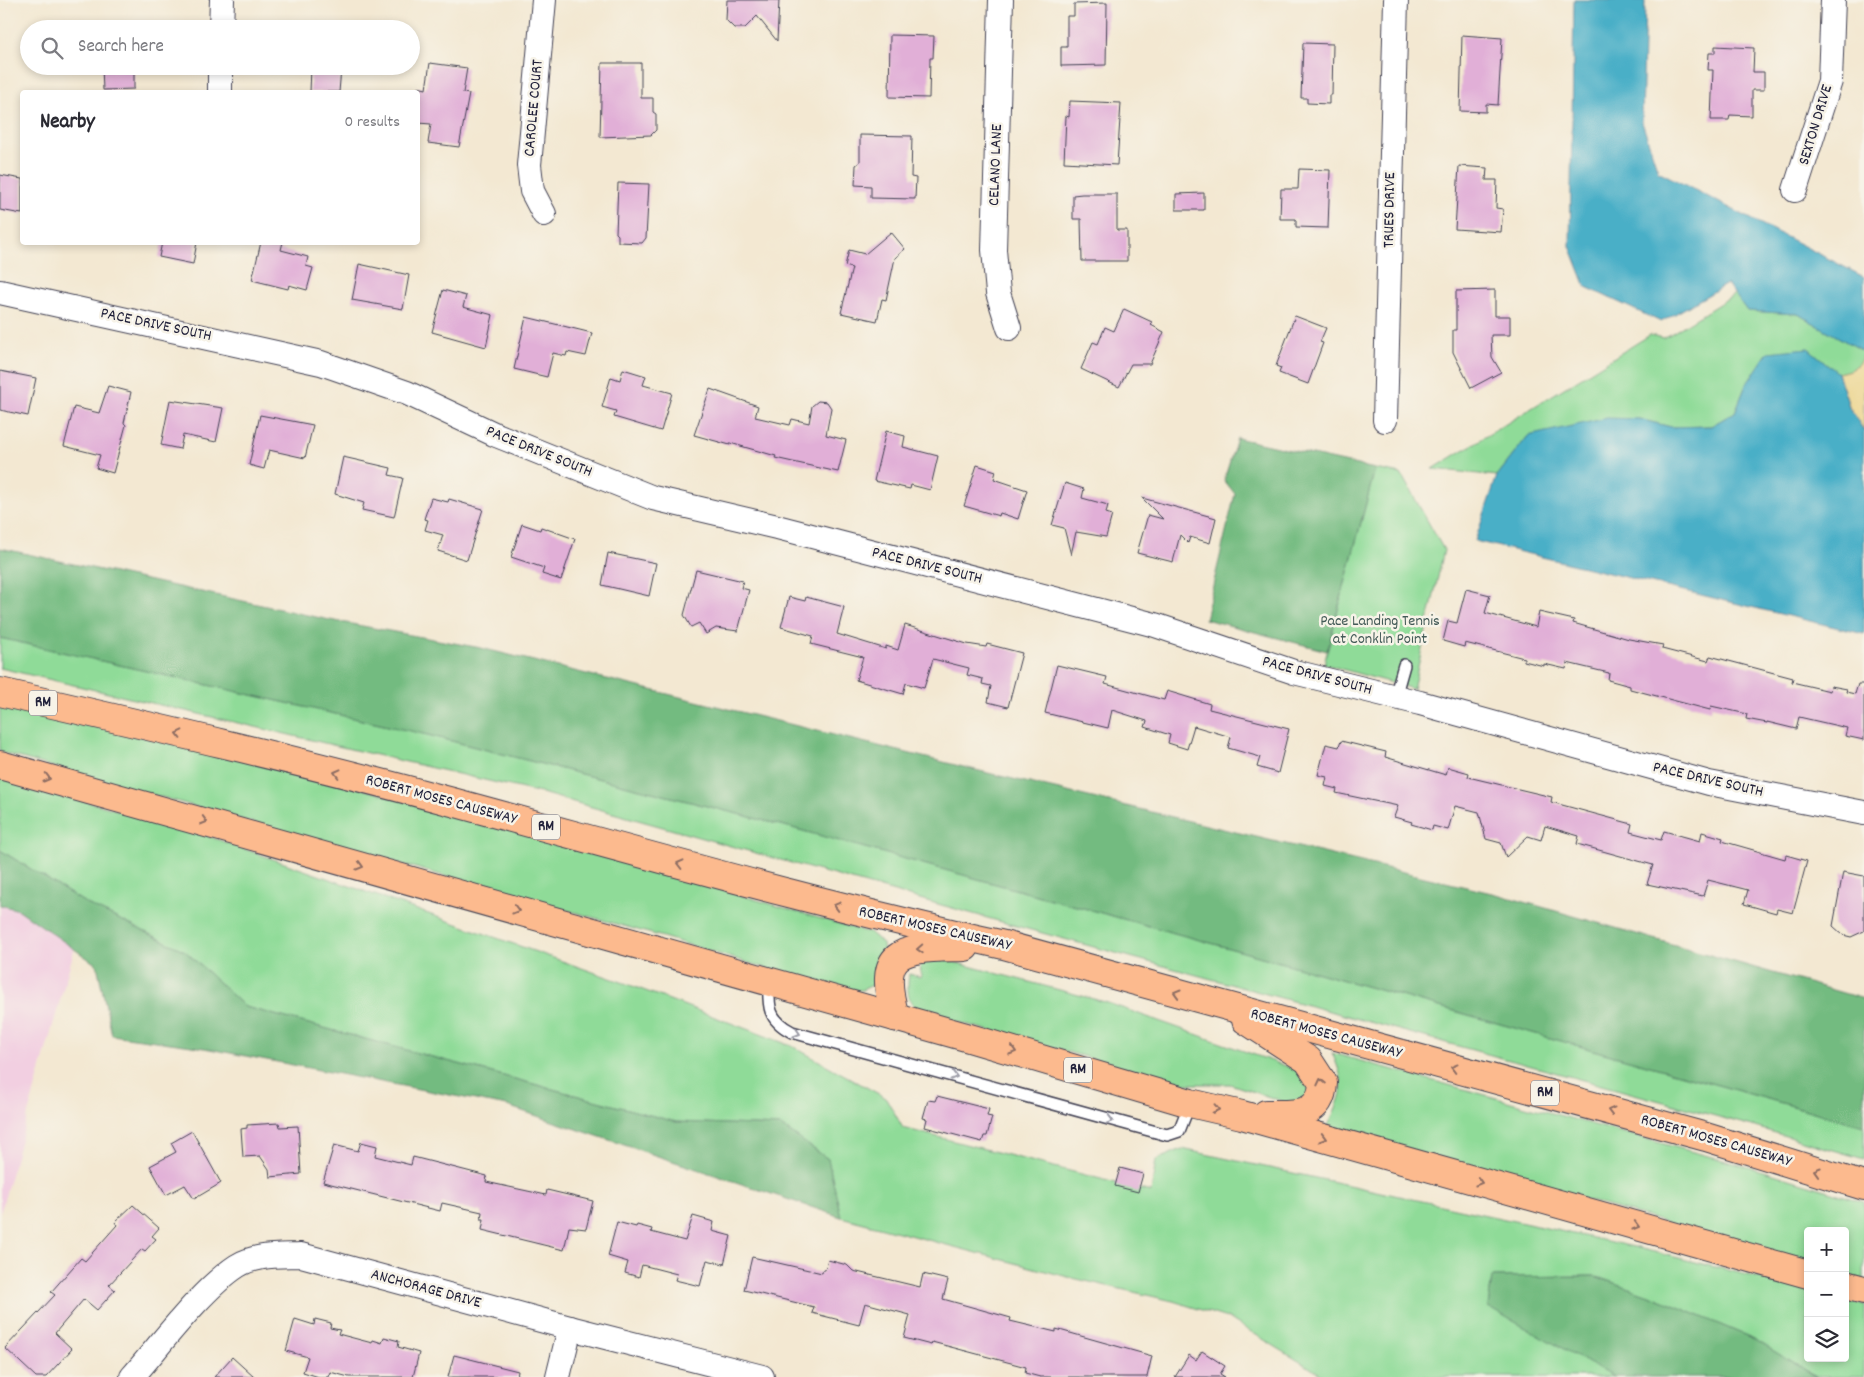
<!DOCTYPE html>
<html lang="en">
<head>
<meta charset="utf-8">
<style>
	body { margin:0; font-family:Dekko,sans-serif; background:#f7f7f7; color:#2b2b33 }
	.controls { position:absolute; right:15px; bottom:15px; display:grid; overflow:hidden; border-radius:5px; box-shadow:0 2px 8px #0003 }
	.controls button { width:45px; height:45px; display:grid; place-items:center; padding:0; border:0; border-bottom:1px solid #e1e1e2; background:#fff; color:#2b2b33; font:25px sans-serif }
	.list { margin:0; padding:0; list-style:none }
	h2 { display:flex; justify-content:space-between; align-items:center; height:65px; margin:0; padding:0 20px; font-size:21px }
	h2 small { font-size:16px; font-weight:400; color:#7c7c81 }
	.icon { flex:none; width:28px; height:28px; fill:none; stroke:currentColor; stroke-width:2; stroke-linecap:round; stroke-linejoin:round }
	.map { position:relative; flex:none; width:1864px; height:1377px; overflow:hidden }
	.search { position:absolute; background:#fff; box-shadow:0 2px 8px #0003; left:20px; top:20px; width:400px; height:55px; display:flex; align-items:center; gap:12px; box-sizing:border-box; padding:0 18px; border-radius:28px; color:#7c7c81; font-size:19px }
	.panel { position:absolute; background:#fff; box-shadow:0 2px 8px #0003; left:20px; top:90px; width:400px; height:155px; border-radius:5px }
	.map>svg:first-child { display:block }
	.built { fill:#f2cfe1 }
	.green { fill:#8fdb98; stroke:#587e6a }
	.forest { fill:#73bb80; stroke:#4a6e5e }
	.sand { fill:#eeda9e; stroke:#887e6c }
	.water { fill:#48afc7; stroke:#356881 }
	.building { fill:#e1afd7 }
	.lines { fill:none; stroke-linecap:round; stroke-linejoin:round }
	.lane-casing { stroke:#414052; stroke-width:14 }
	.street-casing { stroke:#414052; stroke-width:26 }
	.highway-casing { stroke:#414052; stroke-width:30 }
	.lane { stroke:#fff; stroke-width:11 }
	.street { stroke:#fff; stroke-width:24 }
	.highway { stroke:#fcba8e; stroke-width:28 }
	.oneway { stroke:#8f6e64 }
	.oneway2 { stroke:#9c9ca7 }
	.labels { text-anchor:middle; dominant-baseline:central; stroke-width:5; stroke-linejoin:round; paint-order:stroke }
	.shield { fill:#f7f3e8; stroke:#62616f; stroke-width:1 }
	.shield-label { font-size:15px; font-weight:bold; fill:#22223b }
	.street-label { font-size:16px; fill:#22223b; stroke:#f7f3e8 }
	.park-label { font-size:16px; fill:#435a57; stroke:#f7f3e8 }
</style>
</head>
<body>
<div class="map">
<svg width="1864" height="1377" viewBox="0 0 1864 1377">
	<rect width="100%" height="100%" fill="#f7f3e8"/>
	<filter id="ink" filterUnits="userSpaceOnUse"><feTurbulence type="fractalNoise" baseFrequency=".02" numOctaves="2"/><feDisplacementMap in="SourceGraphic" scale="10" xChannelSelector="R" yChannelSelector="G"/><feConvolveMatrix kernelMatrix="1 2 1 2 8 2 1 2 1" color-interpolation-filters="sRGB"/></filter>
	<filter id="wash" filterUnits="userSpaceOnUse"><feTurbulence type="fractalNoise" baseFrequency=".0096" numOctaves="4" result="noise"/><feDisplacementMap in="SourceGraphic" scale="20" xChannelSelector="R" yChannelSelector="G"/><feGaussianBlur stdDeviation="1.12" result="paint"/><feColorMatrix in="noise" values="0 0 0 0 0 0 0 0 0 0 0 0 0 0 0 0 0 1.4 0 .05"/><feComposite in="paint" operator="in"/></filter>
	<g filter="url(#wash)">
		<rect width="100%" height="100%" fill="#f3e8d2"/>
		<path class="built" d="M0,878L87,904L0,1214Z"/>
		<g class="green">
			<path d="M1735,294L1747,311L1798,314L1864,352C1859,368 1854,370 1838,373L1808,348L1746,385L1735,412L1711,426L1671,427L1639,419L1528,436L1497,476L1433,469L1650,335L1664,338Z"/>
			<path d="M1375,469L1401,474L1444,550L1413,689L1324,664Z"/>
			<path d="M0,638L428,735L785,826L1258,956L1864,1126V1159L1741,1123L1009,924L545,794L0,668Z"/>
			<path d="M0,706L281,767L576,847L870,933L883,944L884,955L877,983L862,990H838L663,937L0,752Z"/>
			<path d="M0,777L202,834L627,984L792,1046L886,1098L903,1128L1151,1192L1156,1160L1182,1149L1634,1247L1808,1290V1358H1845V1300L1864,1306V1377H1816L1754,1339L1652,1296L1594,1276L1492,1277L1488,1306L1614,1377H1325L1230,1319L1173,1301L1068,1277L841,1217L828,1159L781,1126L676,1122L245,1007L185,951L87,904L0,850Z"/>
			<path d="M927,955L1105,1002L1303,1072L1314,1090L1297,1106L1230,1084H1185L921,1012C906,1001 907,992 909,974L921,977L920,958Z"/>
			<path d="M1332,1053L1770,1173L1864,1202V1280L1845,1274V1231H1808V1262L1327,1128C1342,1094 1348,1088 1332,1053Z"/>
		</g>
		<g class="forest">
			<path d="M1237,438L1375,469L1327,651L1205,619L1235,494L1224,480Z"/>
			<path d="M0,548L330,620L481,648L992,774L1500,895L1864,999V1126L1258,956L785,826L428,735L0,638Z"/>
			<path d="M0,850L87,904L185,951L245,1007L676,1122L781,1126L828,1159L841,1217L507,1106L199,1047L112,1035L97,965L19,910L0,905Z"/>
			<path d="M1594,1276L1652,1296L1754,1339L1816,1377H1614L1488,1307L1492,1277Z"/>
		</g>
		<path class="sand" d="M1864,352V431L1849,406L1838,373C1853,370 1859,367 1864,352Z"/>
		<g class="water">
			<path d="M1574,0H1645L1642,122L1658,171L1864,277V352L1798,314L1747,311L1727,284L1661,322L1586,287L1570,246Z"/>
			<path d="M1808,348L1838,373L1849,406L1864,431V634L1475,541L1497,476L1528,436L1607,418L1639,419L1671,427L1711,426L1735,412L1746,385L1768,352Z"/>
		</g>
		<g id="blocks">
			<g class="building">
				<path d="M727,0H779L777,41L757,16L745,28H734L726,20Z"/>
				<path d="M1107,3L1106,65L1061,66V47H1067V16H1074V4Z"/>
				<path d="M890,35L934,36L933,58H930L929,98L889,97Z"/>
				<path d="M1462,35L1502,38L1498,105L1486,104V112L1460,111Z"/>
				<path d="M1303,43L1333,44L1332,95H1329V104L1307,103V98H1301Z"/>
				<path d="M1715,46L1754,48L1753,72H1764V90H1752V116L1730,115L1729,120H1711L1713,70H1708L1709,53H1715Z"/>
				<path d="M430,63L467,68L463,93L469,94L459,147L428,143L431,124L418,123V87L426,89Z"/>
				<path d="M602,63H641V98H653V112L656,114V130L651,135L600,137Z"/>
				<path d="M102,66H134V89L103,90Z"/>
				<path d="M311,67L341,69L339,92H310Z"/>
				<path d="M1070,101L1121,103L1117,165L1064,162L1066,116L1069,117Z"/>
				<path d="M860,135L912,136L911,177L916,178L915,199L871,198V186L855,185L856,165L860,162Z"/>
				<path d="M1459,166L1487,168L1486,180H1497L1496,208L1503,209L1501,232L1455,229Z"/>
				<path d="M1299,169L1330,170L1328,228L1296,227V219H1280L1281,189H1298Z"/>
				<path d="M0,175L22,179V214L0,210Z"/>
				<path d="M618,183L649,184L646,238L642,243L618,242V235L616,233Z"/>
				<path d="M1204,193V210H1176V194Z"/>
				<path d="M1082,194H1117V230H1127V261H1082L1081,219H1073V195Z"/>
				<path d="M891,232L905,249L895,258L886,300L882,299L877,321L841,313L852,268L845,266L849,250L865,254Z"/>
				<path d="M162,242H197L193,264L159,257Z"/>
				<path d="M261,242H283L281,250L308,257L306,266L313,268L307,290L289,285L288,289L252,280Z"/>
				<path d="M359,264L409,275L403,309L352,300Z"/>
				<path d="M443,290L466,296L463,307L493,315L486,347L432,332Z"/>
				<path d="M1495,290V316H1510V335H1491L1492,357L1501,372L1471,388L1453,352V330H1456V291Z"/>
				<path d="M1124,309L1152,322L1151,325L1164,332L1150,364H1131L1119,387L1081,369L1093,342L1098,344L1105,327L1114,331Z"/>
				<path d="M1295,316L1326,328L1320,342L1323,343L1308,384L1279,373L1281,368L1276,366Z"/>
				<path d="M526,317L592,333L586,356L567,352L566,356L553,353L547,377L514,369Z"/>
				<path d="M623,369L646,376L643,385L672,393L661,431L614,417L616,411L602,407L611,377L620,380Z"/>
				<path d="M0,371L36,378L28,416L0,410Z"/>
				<path d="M108,386L131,392L124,423L126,425L113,473L96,468L100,455L64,446L74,407L99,413Z"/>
				<path d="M710,389L758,406L755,417L790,425L792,419L809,423L812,406L818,401L827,402L831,408L826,435L846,440L838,472L775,458L776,456L730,443V445L694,435Z"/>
				<path d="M170,400L223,408L216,442L183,435L180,449L161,445Z"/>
				<path d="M260,415L313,425L305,458L269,450L264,469L249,465Z"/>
				<path d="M886,431L905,436L903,447L938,456L930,490L911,485L910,489L874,481Z"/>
				<path d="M343,457L391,468L389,475L403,478L394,517L362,510L364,503L335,494Z"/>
				<path d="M977,465L996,471L994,479L1027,490L1018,519L1000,513L999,516L964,506Z"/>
				<path d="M1065,483L1084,489L1082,498L1108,505L1106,513L1112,515L1106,537L1076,532L1071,555L1064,528L1052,525Z"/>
				<path d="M431,498L448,502L449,499L483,509L467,560L438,551L443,535L425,530L428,520L424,519Z"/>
				<path d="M1142,498L1216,518L1210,543L1190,537L1188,543L1180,535L1173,562L1137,553L1148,515L1163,519Z"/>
				<path d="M522,524L540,530L541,527L575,539L561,580L542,574L544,568L511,557Z"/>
				<path d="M608,553L656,563L649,596L602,585Z"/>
				<path d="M696,570L743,581L741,588L749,590L738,631L716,628L706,634L699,623L691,627L684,615Z"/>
				<path d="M1466,589L1490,595L1485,613L1536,627L1539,612L1574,620L1573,623L1629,639L1663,645L1662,649L1708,661L1710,656L1793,678L1792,682L1830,691L1831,686L1847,689L1846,692L1855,694L1858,684H1864V740L1845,736L1847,728L1799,717L1796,729L1767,722V723L1746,719L1747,714L1711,706L1710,710L1630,689V686L1608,680L1609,673L1567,663L1566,669L1544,664V666L1524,661V658L1465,643L1464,647L1443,641L1448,621L1457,623Z"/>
				<path d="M789,597L805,601L806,597L844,607L837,634L886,649V646L898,650L905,625L967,644L986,647L987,644L1022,653L1008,707L988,702L991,686L982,684L983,679L967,675L969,668L933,659L924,688L906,683L903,694L856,680L863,657L811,644L813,636L781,627Z"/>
				<path d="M1057,665L1107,677L1105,684L1164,700L1167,691L1210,704L1209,709L1289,729L1278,773L1257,767L1260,757L1228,748L1231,737L1194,726L1187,749L1168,743L1170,735L1145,727L1147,721L1112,710L1108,728L1045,713Z"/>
				<path d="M1341,741L1386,752L1385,757L1446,775L1448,767L1469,773L1468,777L1552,797L1551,802L1632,824L1630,832L1661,840L1664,831L1700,841L1702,832L1723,838L1722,841L1785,859L1786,855L1807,861L1793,913L1777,909L1776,913L1744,904L1748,890L1708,880L1703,896L1647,884L1653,865L1577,844L1579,836L1545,826L1541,840L1528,836L1506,857L1501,843L1486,839L1479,812L1455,806L1448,830L1433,826L1432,830L1411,824L1412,822L1394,817L1398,806L1336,793L1337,789L1325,786L1327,777L1318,775L1326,744L1339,747Z"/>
				<path d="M1843,872L1864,876V931L1851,937L1843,935L1833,926Z"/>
				<path d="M937,1096L989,1109L987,1116L992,1117L987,1136H984L982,1142L925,1127L927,1119L923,1118L928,1100L935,1101Z"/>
				<path d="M279,1123L280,1127L298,1126L301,1174L270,1177L269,1169L260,1156L243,1157L241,1129L247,1128V1125Z"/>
				<path d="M192,1131L221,1183L194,1199L185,1185L166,1195L150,1166L176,1152L171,1143Z"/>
				<path d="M361,1142L377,1146L375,1156L411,1165L413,1157L487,1176L486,1182L546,1195L547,1190L593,1201L586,1229L569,1227L564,1250L482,1230L484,1219H481L482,1212L442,1203L440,1211L323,1182L334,1145L358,1151Z"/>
				<path d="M1120,1168L1143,1174L1138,1192L1115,1186Z"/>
				<path d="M133,1205L159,1228L152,1236L156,1239L145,1251L142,1249L109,1285L115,1290L97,1310L84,1299L55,1333L72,1349L46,1377H36L5,1348L55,1295L51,1292L81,1258L85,1261L117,1225L115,1222Z"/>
				<path d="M693,1216L714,1222L712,1231L731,1236L724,1264L707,1260L700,1286L675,1280L677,1274L642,1265L639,1277L625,1273L628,1262L608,1256L617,1222L636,1227L637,1225L652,1229L651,1232L685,1241Z"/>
				<path d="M752,1257L822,1273L823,1270H825L828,1260L847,1265L853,1271L920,1287L923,1274L948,1280L943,1299L1011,1318L1010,1321L1056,1332V1329L1152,1356L1147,1377H1040L1025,1373L1026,1367L932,1342L931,1345L904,1338L910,1315L865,1303L859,1325L812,1313L814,1307L744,1290Z"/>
				<path d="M295,1319L314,1325L315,1319L331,1323L330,1328L340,1330L338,1334L372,1343L373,1340L382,1343L384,1337L399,1341L398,1347L419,1353L413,1377H349L330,1372L328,1377H319L303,1372L308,1357L286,1351Z"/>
				<path d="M1202,1351L1225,1366L1220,1374L1225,1377H1175L1189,1355L1196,1360Z"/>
				<path d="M454,1355L518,1371L517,1377H448Z"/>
				<path d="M232,1357L254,1377H214Z"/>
			</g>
		</g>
	</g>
	<g filter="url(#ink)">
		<use href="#blocks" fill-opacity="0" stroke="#414052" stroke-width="1"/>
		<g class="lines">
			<g class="lane-casing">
				<g id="lane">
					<path d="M1395,697L1404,665"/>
					<path d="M769,982C768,1006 768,1020 792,1032L1167,1135L1179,1131L1190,1103"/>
				</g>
			</g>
			<g class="street-casing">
				<g id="street">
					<path d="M544,0L529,165L532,191L544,214"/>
					<path d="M1001,0L994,250L998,293L1009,328"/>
					<path d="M221,29L222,0"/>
					<path d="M220,92V66"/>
					<path d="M1795,190L1830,81L1833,0"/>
					<path d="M0,292L321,363L407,393L494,434L653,498L777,527L1155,625L1294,672L1420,703L1709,783L1864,813"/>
					<path d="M1385,420L1396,0"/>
					<path d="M132,1377C161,1344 202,1289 237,1266C256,1254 280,1256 301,1255L570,1328L762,1377"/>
					<path d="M558,1377L570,1328"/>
				</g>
			</g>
			<g class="highway-casing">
				<g id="highway">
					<path d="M0,692C149,726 298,760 445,800C631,850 816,904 1004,945L1706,1137L1864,1186"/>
					<path d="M0,765L966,1037L1190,1103L1242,1115L1808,1274"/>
					<path d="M895,1017C875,944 906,949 965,947"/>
					<path d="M1246,1020L1308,1060L1323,1083C1321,1118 1293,1114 1266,1114"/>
					<path d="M1845,1285L1864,1290"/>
				</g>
			</g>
			<use href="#lane" class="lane"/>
			<use href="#street" class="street"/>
			<use href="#highway" class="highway"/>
		</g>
		<defs><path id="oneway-chevron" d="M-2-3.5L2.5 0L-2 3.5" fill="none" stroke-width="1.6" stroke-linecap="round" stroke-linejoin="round" transform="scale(1.25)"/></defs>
		<g class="oneway">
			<use href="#oneway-chevron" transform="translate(179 734) rotate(-167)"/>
			<use href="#oneway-chevron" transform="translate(337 773) rotate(-166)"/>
			<use href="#oneway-chevron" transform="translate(47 778) rotate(15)"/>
			<use href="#oneway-chevron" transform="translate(204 821) rotate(16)"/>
			<use href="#oneway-chevron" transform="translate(680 864) rotate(-166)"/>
			<use href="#oneway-chevron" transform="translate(360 866) rotate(16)"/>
			<use href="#oneway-chevron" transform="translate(837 906) rotate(-165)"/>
			<use href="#oneway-chevron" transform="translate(516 910) rotate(16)"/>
			<use href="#oneway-chevron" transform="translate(920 949) rotate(177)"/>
			<use href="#oneway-chevron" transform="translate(1177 993) rotate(-164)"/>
			<use href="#oneway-chevron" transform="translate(1013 1051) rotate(17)"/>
			<use href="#oneway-chevron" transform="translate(1454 1068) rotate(-165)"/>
			<use href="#oneway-chevron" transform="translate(1321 1082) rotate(-103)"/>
			<use href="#oneway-chevron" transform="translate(1216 1109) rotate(12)"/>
			<use href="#oneway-chevron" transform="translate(1611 1111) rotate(-165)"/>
			<use href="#oneway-chevron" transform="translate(1323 1138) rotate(16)"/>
			<use href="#oneway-chevron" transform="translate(1817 1171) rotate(-163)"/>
			<use href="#oneway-chevron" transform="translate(1479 1182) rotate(16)"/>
			<use href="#oneway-chevron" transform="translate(1636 1226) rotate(16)"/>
		</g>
		<g class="oneway2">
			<use href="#oneway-chevron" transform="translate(797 1033) rotate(18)"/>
			<use href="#oneway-chevron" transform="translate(954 1076) rotate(15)"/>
			<use href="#oneway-chevron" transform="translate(1110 1120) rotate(15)"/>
		</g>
	</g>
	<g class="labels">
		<g class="shield">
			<rect x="29" y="690.5" width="28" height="25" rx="4"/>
			<rect x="532" y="814.5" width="28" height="25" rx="4"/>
			<rect x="1064" y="1057.5" width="28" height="25" rx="4"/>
			<rect x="1531" y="1080.5" width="28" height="25" rx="4"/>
		</g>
		<g class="shield-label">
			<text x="43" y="703">RM</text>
			<text x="546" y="827">RM</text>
			<text x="1078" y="1070">RM</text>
			<text x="1545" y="1093">RM</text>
		</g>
		<g class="street-label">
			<text transform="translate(534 108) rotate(-85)">CAROLEE COURT</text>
			<text transform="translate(1816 125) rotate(-73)">SEXTON DRIVE</text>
			<text transform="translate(996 165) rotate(-88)">CELANO LANE</text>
			<text transform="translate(1390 210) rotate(-89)">TRUES DRIVE</text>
			<text transform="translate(156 325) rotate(12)">PACE DRIVE SOUTH</text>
			<text transform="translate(539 452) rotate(22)">PACE DRIVE SOUTH</text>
			<text transform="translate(927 566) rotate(14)">PACE DRIVE SOUTH</text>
			<text transform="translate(1317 676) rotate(15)">PACE DRIVE SOUTH</text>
			<text transform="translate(1708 780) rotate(13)">PACE DRIVE SOUTH</text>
			<text transform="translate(441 800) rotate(15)">ROBERT MOSES CAUSEWAY</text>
			<text transform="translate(935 929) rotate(13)">ROBERT MOSES CAUSEWAY</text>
			<text transform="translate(1326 1034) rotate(15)">ROBERT MOSES CAUSEWAY</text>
			<text transform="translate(1716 1141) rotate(16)">ROBERT MOSES CAUSEWAY</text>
			<text transform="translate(426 1289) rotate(15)">ANCHORAGE DRIVE</text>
		</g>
		<g class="park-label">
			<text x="1380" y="621">Pace Landing Tennis<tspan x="1380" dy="18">at Conklin Point</tspan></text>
		</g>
	</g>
</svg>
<div class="controls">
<button>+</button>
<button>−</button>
<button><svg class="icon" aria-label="layers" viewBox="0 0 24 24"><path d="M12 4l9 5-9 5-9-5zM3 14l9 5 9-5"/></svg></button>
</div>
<div class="search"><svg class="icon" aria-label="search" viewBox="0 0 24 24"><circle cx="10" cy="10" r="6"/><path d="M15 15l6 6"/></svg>Search here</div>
<section class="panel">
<h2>Nearby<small>0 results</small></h2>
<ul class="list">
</ul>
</section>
</div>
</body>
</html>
